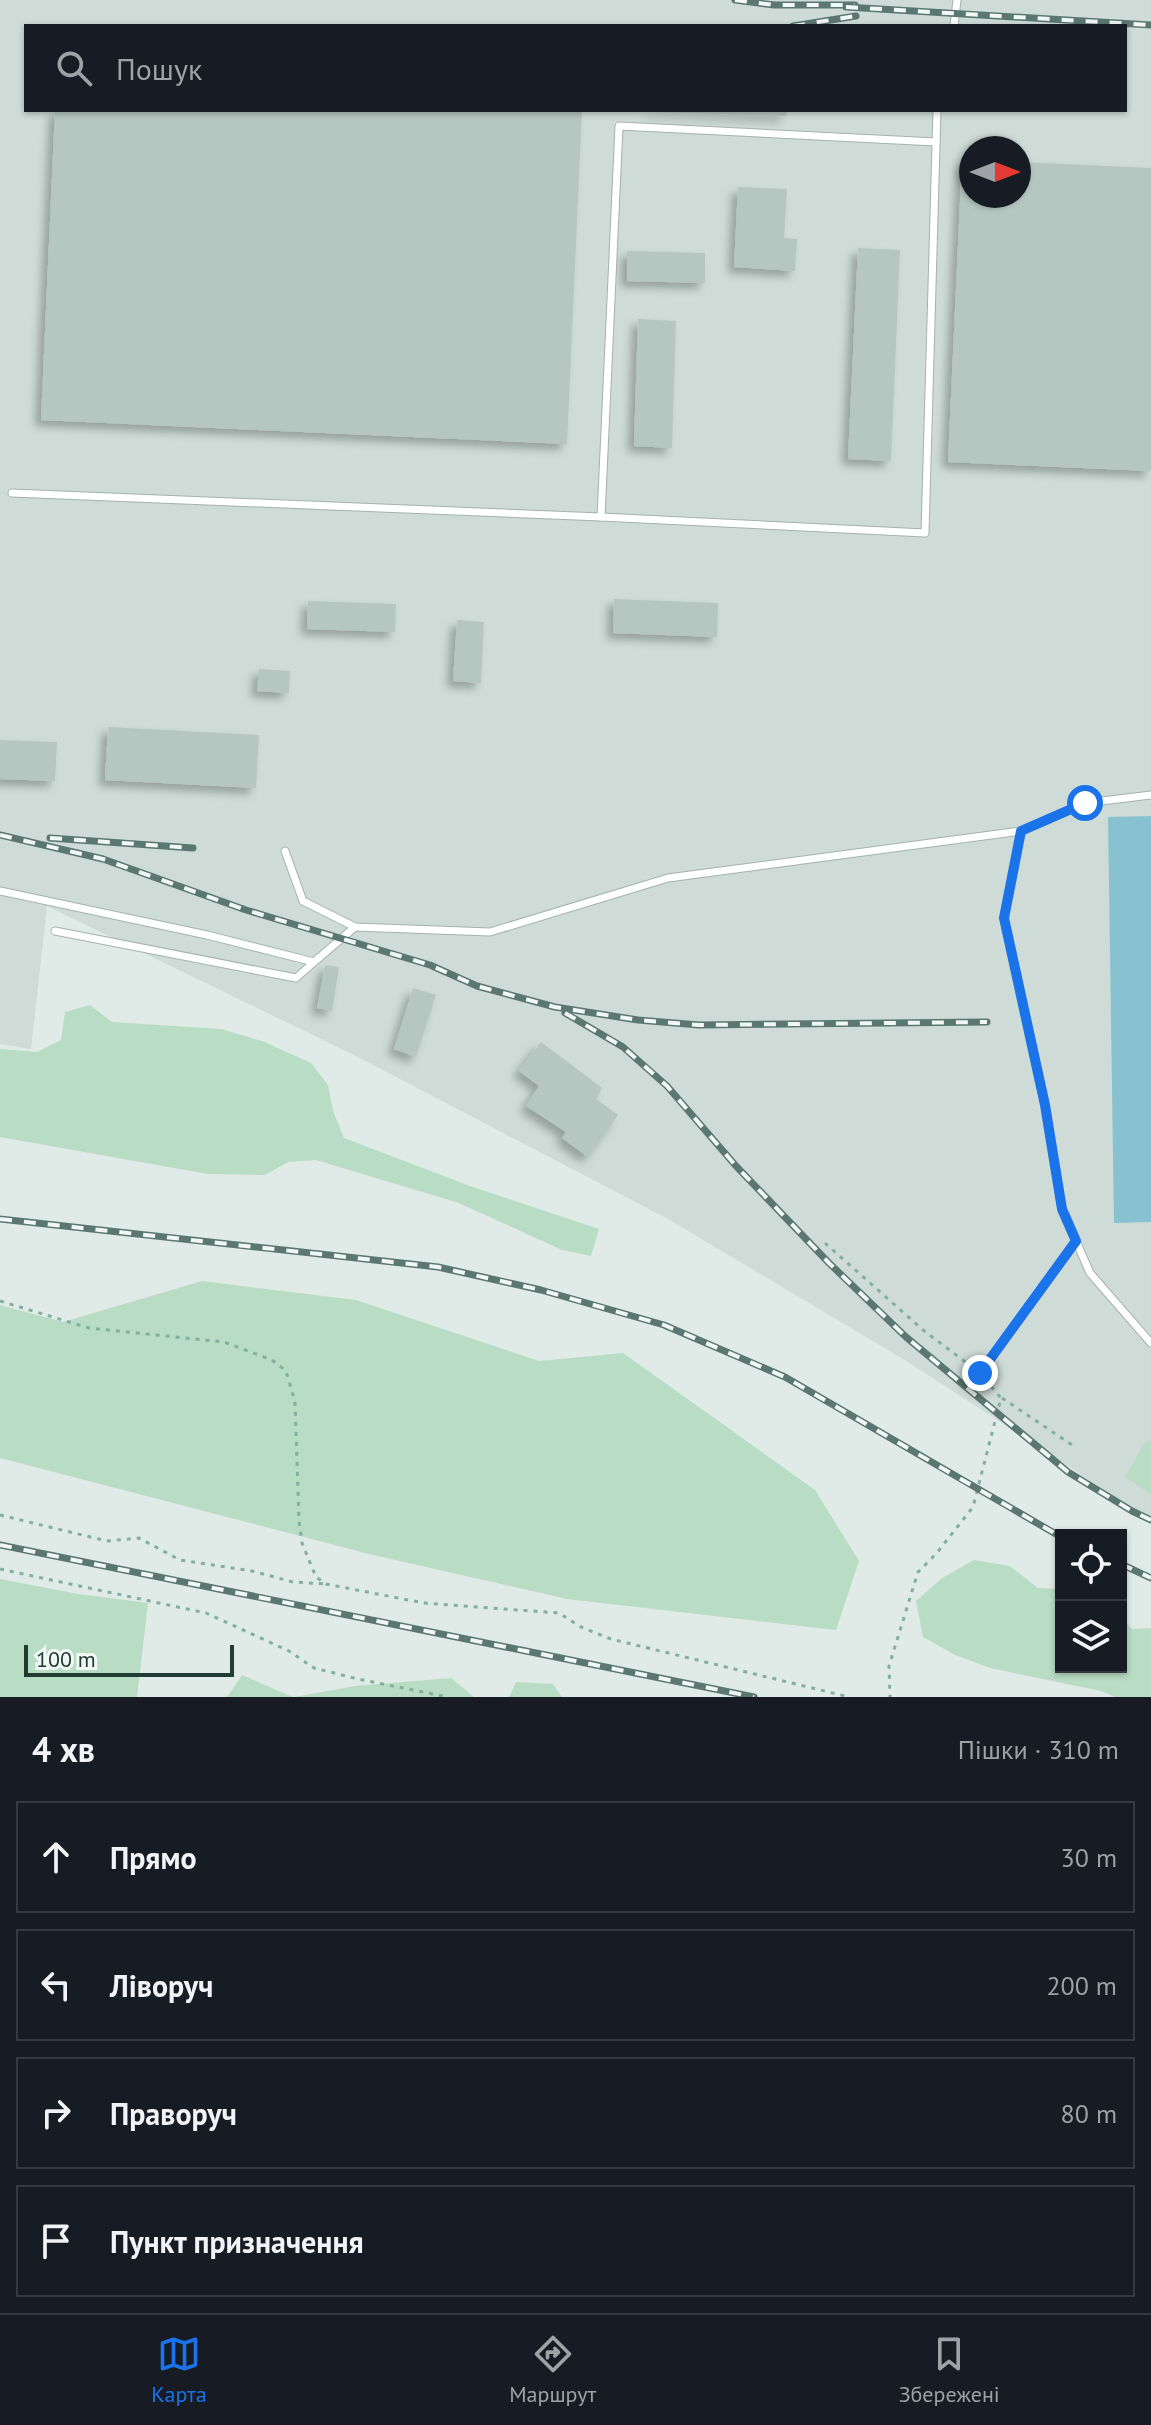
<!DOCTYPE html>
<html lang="uk">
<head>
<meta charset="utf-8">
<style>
	body { margin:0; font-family:"PT Sans",sans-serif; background:#242831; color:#f1f3f6 }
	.controls { position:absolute; right:24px; bottom:24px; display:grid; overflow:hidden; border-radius:0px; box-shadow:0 2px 6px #0004 }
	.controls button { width:72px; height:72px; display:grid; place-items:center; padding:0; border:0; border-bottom:2px solid #363941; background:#171b24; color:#f1f3f6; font:40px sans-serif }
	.compass { position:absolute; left:959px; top:136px; width:72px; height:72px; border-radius:50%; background:#171b24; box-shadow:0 2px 6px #0004; rotate:90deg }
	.scale { position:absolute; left:24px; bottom:20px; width:210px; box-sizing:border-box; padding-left:8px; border:4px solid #213b35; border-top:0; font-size:22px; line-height:28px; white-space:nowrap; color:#213b35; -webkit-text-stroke:6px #f1f8f4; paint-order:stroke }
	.stop { position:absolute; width:24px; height:24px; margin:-18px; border:6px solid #1a73e8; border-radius:50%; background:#fff }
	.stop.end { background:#1a73e8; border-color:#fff; box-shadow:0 2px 8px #0008 }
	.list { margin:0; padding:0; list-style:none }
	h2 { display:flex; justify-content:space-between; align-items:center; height:104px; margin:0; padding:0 32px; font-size:34px }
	h2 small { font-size:26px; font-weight:400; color:#9ea1a6 }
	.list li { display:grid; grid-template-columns:52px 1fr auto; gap:24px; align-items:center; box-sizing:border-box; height:112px; margin:0 16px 16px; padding:0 16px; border:2px solid #363941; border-radius:0px }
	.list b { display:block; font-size:30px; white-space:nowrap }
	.list em { font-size:26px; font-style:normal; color:#9ea1a6 }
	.icon { flex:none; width:44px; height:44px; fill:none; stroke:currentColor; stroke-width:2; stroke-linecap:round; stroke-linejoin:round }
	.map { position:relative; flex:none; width:1151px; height:1697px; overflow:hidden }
	.search { position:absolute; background:#171b24; box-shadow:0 2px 6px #0004; left:24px; right:24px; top:24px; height:88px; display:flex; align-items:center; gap:20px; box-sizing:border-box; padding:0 28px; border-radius:0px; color:#9ea1a6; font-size:30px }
	.sheet { height:616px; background:#171b24 }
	nav { display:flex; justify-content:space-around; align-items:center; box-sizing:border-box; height:112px; border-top:2px solid #363941; background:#171b24; font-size:22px; color:#9ea1a6 }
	nav a { display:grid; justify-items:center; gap:4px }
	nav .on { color:#1a73e8 }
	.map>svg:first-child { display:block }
	.built { fill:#cedbd6; fill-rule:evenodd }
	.green { fill:#b9dcc4 }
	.water { fill:#88c2d0 }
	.building { fill:#b6c6c0; filter:url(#shadow) }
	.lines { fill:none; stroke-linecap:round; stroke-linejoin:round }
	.service-casing { stroke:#a3b3ae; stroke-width:9 }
	.path { stroke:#81afa2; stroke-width:3; stroke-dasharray:4 6; stroke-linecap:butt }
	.service { stroke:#fff; stroke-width:7 }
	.rail-casing { stroke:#5b7771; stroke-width:7 }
	.rail { stroke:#f1f8f4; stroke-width:4; stroke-dasharray:12; stroke-linecap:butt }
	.route { stroke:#1a73e8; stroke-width:10 }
</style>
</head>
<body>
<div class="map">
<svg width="1151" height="1697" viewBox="0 0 1151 1697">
	<defs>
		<filter id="shadow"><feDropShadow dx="-6" dy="6" stdDeviation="4" flood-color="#0004"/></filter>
	</defs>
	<rect width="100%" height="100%" fill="#e0ebe7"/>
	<path class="built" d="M0,0H1151V1517L1137,1511L908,1362L668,1219L354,1055L47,906L31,1049L0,1044ZM26,26H1125V110H26ZM971,148H1019V196H971Z"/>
	<g class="green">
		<path d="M90,1005L112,1022L221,1029L262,1041L311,1063L328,1085L333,1111L344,1138L470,1186L599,1229L591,1256L562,1250L459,1203L316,1160L288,1162L265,1175L208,1174L0,1137V1049L37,1052L61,1040L65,1012Z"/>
		<path d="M202,1281L356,1300L539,1361L623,1353L815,1490L859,1561L836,1630L567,1599L373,1555L0,1458V1305L63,1322Z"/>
		<path d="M1151,1440V1494L1125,1477L1144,1444Z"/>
		<path d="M974,1560L1010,1566L1038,1588L1061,1589V1667H1121V1617L1132,1629L1151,1628V1697H1115L1101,1691L990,1668L955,1655L923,1637L916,1601L942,1578Z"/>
		<path d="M0,1579L78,1594L148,1603L137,1697H0Z"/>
		<path d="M242,1675L293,1697H227Z"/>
		<path d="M451,1678L474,1697H294L355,1686Z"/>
		<path d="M516,1682L553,1684L562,1697H509Z"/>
	</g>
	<path class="water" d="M1151,816V1222L1114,1223L1108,817Z"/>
	<g class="building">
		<path d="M55,110H582L567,444L41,420Z"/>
		<path d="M651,110H787L786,116L651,112Z"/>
		<path d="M962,159L971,160V196H1019V162L1151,168V471L948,462Z"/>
		<path d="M738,187L787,189L784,238L797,239L795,271L734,267Z"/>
		<path d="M858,248L900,250L891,461L848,459Z"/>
		<path d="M627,251L705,253V283L627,281Z"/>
		<path d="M638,319L676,321L672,448L634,446Z"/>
		<path d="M614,599L718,603L717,637L613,633Z"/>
		<path d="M308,601L396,604L395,632L307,629Z"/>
		<path d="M457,620L484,622L481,683L453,681Z"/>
		<path d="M259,669L290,671L289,693L257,691Z"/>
		<path d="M108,727L259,735L256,788L105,780Z"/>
		<path d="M0,740L57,742L55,781L0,779Z"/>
		<path d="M325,965L339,967L332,1011L317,1008Z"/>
		<path d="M413,988L436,995L416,1057L394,1049Z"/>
		<path d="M541,1042L602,1088L596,1099L618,1115L588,1157L562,1138L566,1132L526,1106L539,1086L519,1071Z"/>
	</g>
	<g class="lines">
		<g class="service-casing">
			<g id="service">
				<path d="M954,26L957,0"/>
				<path d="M12,493L601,517L925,533L937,110"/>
				<path d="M601,517L619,126L936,142"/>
				<path d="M1151,795L1085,803L1021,831L1004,918L1045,1105L1062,1209L1090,1273L1151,1343"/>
				<path d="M285,851L303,901L355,927L490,932L668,878L1021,831"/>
				<path d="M0,891L207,935L314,962L355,927"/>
				<path d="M55,931L296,978L314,962"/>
			</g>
		</g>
		<g class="path">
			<path d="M825,1243L923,1330L980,1373L1001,1398L973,1507L936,1554L918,1572L889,1666L890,1697"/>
			<path d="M0,1301L89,1328L224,1342L272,1360L286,1371L295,1402L299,1521L302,1543L316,1577L326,1584L424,1603L559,1613L581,1627L611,1639L849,1697"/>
			<path d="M980,1373L1069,1250"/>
			<path d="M1002,1398L1072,1445"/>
			<path d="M0,1515L107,1541L139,1538L180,1560L252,1571L293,1582L325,1584"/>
			<path d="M0,1569L206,1613L289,1651L314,1668L358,1679L448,1697"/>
		</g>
		<use href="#service" class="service"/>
		<g class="rail-casing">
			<g id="rail">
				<path d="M735,0L774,5H855"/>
				<path d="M846,7L1151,25"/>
				<path d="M793,26L856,16"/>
				<path d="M0,835L103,859L246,910L430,965L477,986L555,1007L638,1020L699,1025L987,1022"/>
				<path d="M50,838L193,848"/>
				<path d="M565,1013L623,1047L667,1086L736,1166L829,1263L906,1337L1068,1472L1132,1511L1151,1520"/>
				<path d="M0,1219L438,1267L541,1290L664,1325L785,1377L1061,1537"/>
				<path d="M0,1545L754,1697"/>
				<path d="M1121,1564L1151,1578"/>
			</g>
		</g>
		<use href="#rail" class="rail"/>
	</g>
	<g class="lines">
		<path class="route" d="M980,1373L1076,1241L1062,1209L1045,1105L1004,918L1021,831L1085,803"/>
	</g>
</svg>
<div class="controls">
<button><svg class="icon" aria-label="locate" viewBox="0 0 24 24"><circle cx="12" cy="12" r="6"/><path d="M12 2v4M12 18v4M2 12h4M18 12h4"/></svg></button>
<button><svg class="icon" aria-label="layers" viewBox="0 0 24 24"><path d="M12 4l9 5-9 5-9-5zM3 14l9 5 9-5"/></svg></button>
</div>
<svg class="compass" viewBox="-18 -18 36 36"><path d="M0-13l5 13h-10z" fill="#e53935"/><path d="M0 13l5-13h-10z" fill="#9ea1a6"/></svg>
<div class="scale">100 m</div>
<div class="stop" style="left:1085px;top:803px"></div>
<div class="stop end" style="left:980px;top:1373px"></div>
<div class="search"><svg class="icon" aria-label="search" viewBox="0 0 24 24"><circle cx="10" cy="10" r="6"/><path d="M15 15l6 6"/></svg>Пошук</div>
</div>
<section class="sheet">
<h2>4 хв<small>Пішки · 310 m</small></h2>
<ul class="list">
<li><svg class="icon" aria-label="ahead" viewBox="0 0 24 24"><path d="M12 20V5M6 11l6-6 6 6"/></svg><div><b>Прямо</b></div><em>30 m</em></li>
<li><svg class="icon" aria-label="left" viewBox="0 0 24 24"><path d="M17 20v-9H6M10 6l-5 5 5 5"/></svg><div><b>Ліворуч</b></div><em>200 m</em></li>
<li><svg class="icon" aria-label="right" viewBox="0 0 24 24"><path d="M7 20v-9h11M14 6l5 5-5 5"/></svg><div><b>Праворуч</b></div><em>80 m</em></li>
<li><svg class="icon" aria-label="arrive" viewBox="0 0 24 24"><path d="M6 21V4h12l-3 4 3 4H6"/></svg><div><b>Пункт призначення</b></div></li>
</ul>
</section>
<nav>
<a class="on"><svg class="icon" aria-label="map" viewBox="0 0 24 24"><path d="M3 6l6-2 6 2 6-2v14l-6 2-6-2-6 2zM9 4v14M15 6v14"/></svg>Карта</a>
<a><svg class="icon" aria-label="directions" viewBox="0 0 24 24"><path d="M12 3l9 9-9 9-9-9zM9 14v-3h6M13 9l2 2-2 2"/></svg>Маршрут</a>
<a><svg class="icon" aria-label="saved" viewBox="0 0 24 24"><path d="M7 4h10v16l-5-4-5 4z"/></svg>Збережені</a>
</nav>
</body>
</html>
